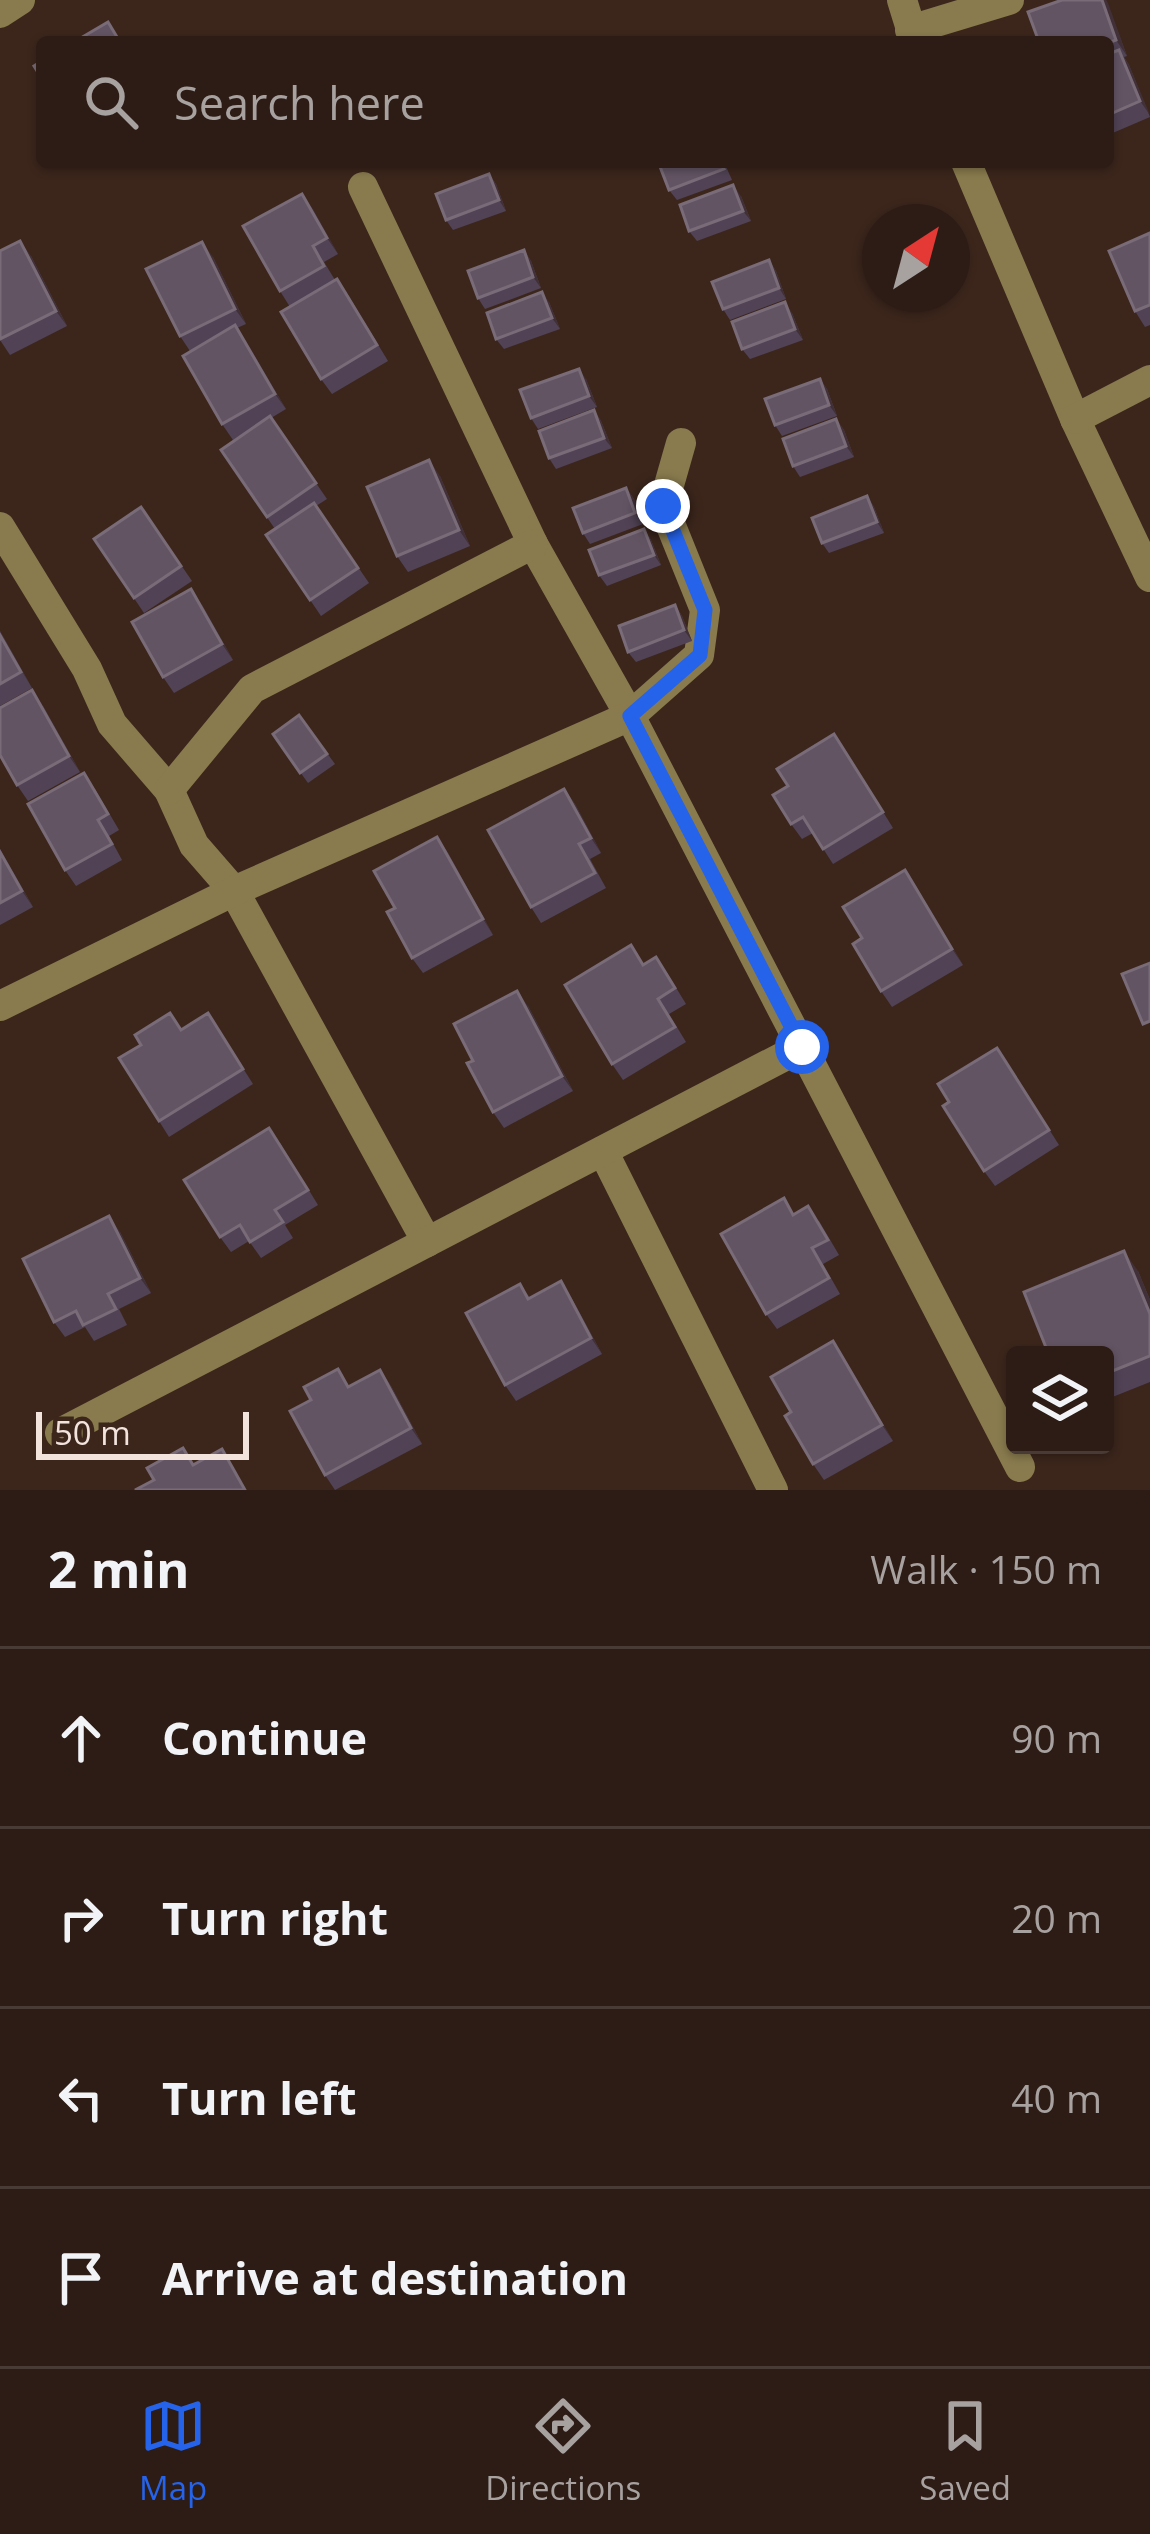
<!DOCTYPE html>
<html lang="en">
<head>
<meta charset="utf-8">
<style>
	body { margin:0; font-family:"Open Sans",sans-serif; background:#35251e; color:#f1f3f6 }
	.controls { position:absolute; right:36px; bottom:36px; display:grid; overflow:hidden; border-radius:12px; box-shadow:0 3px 9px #0004 }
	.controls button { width:108px; height:108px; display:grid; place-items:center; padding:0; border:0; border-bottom:3px solid #483a34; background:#2d1c15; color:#f1f3f6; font:60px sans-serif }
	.compass { position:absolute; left:862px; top:204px; width:108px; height:108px; border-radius:50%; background:#2d1c15; box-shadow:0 3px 9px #0004; rotate:36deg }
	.scale { position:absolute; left:36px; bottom:30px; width:213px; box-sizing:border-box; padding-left:12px; border:6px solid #f3e3dd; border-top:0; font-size:33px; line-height:42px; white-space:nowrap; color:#f3e3dd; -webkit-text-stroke:9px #3c261c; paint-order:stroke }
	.stop { position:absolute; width:36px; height:36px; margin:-27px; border:9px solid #2563eb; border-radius:50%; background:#fff }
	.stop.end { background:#2563eb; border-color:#fff; box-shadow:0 3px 12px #0008 }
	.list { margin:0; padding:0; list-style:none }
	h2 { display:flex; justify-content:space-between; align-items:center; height:156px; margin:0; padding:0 48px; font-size:51px }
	h2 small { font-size:39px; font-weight:400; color:#a7a1a0 }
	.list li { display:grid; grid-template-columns:78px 1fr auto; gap:36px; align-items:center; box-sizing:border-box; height:180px; padding:0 48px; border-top:3px solid #483a34 }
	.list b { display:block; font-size:45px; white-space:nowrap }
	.list em { font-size:39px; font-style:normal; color:#a7a1a0 }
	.icon { flex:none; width:66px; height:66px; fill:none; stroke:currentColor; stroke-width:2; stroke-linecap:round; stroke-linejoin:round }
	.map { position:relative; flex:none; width:1150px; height:1490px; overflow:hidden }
	.search { position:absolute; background:#2d1c15; box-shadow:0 3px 9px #0004; left:36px; right:36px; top:36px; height:132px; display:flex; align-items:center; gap:30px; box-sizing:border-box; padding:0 42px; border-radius:12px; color:#a7a1a0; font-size:45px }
	.sheet { height:876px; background:#2d1c15 }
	nav { display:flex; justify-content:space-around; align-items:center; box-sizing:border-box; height:168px; border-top:3px solid #483a34; background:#2d1c15; font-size:33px; color:#a7a1a0 }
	nav a { display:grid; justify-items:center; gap:6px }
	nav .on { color:#2563eb }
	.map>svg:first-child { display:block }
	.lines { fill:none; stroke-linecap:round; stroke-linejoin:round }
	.minor { stroke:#897b4e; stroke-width:30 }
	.wall { fill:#514355 }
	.shaded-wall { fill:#413038 }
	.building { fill:#635464; stroke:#796b77; stroke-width:3 }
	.route { stroke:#2563eb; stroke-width:15 }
</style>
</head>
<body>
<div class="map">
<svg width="1150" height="1490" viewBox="0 0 1150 1490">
	<rect width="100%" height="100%" fill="#3c261c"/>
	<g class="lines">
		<g class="minor">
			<path d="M902,0L915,42"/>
			<path d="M0,13L20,0"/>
			<path d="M910,30L1009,0"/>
			<path d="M966,162L1075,419L1150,577"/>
			<path d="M363,187L533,544L630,716L1020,1467"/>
			<path d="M1075,419L1150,380"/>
			<path d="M0,527L87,669L112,724L169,790L194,845L234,891L427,1242"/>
			<path d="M169,790L252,689L533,544"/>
			<path d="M0,1006L234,891L630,716L699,655L705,610L663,506L681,443"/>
			<path d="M603,1151L773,1490"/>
			<path d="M60,1433L802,1047"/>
		</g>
	</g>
	<g class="wall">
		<path d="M1062,0H1106L1127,56L1124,57L1129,65L1150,117L1108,135V42Z"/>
		<path d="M724,162L732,180L677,200L669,190Z"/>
		<path d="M489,174L496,184L506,211L453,230L446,220Z"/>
		<path d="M302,194L338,254L324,262L335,280L348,295L388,361L332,394L321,379L290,307L280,291Z"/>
		<path d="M741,196L751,221L697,241L689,231Z"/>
		<path d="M1150,233V325L1145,327L1135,311Z"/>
		<path d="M524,250L531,261L541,288L485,309L478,298Z"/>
		<path d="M0,251L31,256L67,326L10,355L0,340Z"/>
		<path d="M213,257L246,324L237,328L286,409L271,418L327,499L316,506L369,583L321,616L266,535L275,529L221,450L249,430L233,440L222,424L190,351L180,336Z"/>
		<path d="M769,260L776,271L786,299L730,320L723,309Z"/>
		<path d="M549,302L560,329L504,349L496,339Z"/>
		<path d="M792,313L803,340L750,359L742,349Z"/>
		<path d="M586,379L597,407L538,429L531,418Z"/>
		<path d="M820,379L827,389L837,416L782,436L775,425Z"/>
		<path d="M594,410L601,421L612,448L556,469L549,458Z"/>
		<path d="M836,419L844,430L854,457L800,477L793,466Z"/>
		<path d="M440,476L470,546L408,572L397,556Z"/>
		<path d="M626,488L634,499L643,524L590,544L583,533Z"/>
		<path d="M867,496L874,507L884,533L829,553L822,543Z"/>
		<path d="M141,507L192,581L144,613L94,539Z"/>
		<path d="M644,529L651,540L661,565L607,586L599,575Z"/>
		<path d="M202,605L233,660L174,693L163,677Z"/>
		<path d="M675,605L682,616L692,641L636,662L628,652Z"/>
		<path d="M0,631L32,688L0,706Z"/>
		<path d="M43,706L80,772L28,801L17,785Z"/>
		<path d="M299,715L335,764L308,783L273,734Z"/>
		<path d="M844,749L893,828L833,864L813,833L802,839L791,824Z"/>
		<path d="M95,789L119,830L109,836L122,860L76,886L65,870Z"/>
		<path d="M564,789L575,804L601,853L590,859L606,888L541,923L531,907Z"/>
		<path d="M437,837L448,853L493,935L423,973L412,958L395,908Z"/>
		<path d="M0,849L33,907L0,925Z"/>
		<path d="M905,870L963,965L892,1007L881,991L862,938Z"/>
		<path d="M644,964L667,973L686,1004L669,1014L686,1042L623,1080L612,1064Z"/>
		<path d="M528,1006L573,1091L504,1128L493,1112L473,1061Z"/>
		<path d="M208,1013L253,1084L169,1137L159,1121L182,1030Z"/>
		<path d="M1007,1063L1059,1145L995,1186L984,1171Z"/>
		<path d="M280,1143L318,1205L285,1225L293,1238L261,1258L249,1241L231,1252L220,1237Z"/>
		<path d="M795,1214L819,1221L839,1255L823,1264L840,1294L777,1329L766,1314Z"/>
		<path d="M120,1232L151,1293L119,1309L127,1325L94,1341L85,1327L65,1337L54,1322Z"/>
		<path d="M1138,1271L1150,1300V1382L1105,1400V1355Z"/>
		<path d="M520,1284L530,1298L571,1297L602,1354L516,1401L505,1385Z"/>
		<path d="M833,1341L893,1441L824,1480L813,1464L791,1412Z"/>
		<path d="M380,1370L391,1386L422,1444L335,1490L325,1475L350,1386Z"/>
	</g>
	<g class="shaded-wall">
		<path d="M1102,0H1106L1108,3L1127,56L1116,40Z"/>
		<path d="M1119,50L1129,65L1150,115L1140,101Z"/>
		<path d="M489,174L496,184L506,211L499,200Z"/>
		<path d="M733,185L741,196L751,221L743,211Z"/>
		<path d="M302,194L313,209L338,254L327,238Z"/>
		<path d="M20,241L31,256L67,326L56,311Z"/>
		<path d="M202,242L213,257L246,324L235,309Z"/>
		<path d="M524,250L531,261L541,288L533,277Z"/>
		<path d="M769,260L776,271L786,299L779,288Z"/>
		<path d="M542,292L549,302L560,329L552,318Z"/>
		<path d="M785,302L792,313L803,340L795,329Z"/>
		<path d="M235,325L246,341L286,409L275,394Z"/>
		<path d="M579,369L586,379L597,407L589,396Z"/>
		<path d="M820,379L827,389L837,416L829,405Z"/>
		<path d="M594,410L601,421L612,448L604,438Z"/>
		<path d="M836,419L844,430L854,457L846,446Z"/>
		<path d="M429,460L440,476L470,546L459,530Z"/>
		<path d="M626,488L634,499L643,524L635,513Z"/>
		<path d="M867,496L874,507L884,533L877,522Z"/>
		<path d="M644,529L651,540L661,565L654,555Z"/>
		<path d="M191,589L202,605L233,660L222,644Z"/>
		<path d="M675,605L682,616L692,641L684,630Z"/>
		<path d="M0,631L32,688L0,635Z"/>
		<path d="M32,690L43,706L80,772L69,756Z"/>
		<path d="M564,789L575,804L601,853L591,838Z"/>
		<path d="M437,837L448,853L493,935L483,919Z"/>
		<path d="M0,849L33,907L22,891L0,852Z"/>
		<path d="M905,870L916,886L963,965L952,949Z"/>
		<path d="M517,991L528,1006L573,1091L562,1076Z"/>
		<path d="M109,1216L120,1232L151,1293L140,1278Z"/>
		<path d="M1124,1251L1138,1271L1150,1300V1314Z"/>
		<path d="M561,1281L571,1297L602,1354L591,1338Z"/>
		<path d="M833,1341L844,1357L893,1441L882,1425Z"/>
		<path d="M380,1370L391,1386L422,1444L411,1428Z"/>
	</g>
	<g class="building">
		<path d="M1062,0H1102L1116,40L1108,43L1039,42L1028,12Z"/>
		<path d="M108,22L120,42H74Z"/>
		<path d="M1119,50L1140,101L1108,115V54Z"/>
		<path d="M42,61V79L34,66Z"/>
		<path d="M664,162H721L724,169L669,190L659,164Z"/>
		<path d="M489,174L499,200L446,220L436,194Z"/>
		<path d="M733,185L743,211L689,231L680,205Z"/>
		<path d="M302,194L327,238L313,246L324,266L280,291L243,226Z"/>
		<path d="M1150,233V305L1135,311L1109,251Z"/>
		<path d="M20,241L56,311L0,339V251Z"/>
		<path d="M202,242L235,309L180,336L146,269Z"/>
		<path d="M524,250L533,277L478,298L468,271Z"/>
		<path d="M769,260L779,288L723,309L712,282Z"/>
		<path d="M337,279L377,345L321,379L281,312Z"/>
		<path d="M542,292L552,318L496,339L487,313Z"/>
		<path d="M785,302L795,329L742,349L732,322Z"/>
		<path d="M235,325L275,394L222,424L183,356Z"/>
		<path d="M579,369L589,396L531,418L520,390Z"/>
		<path d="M820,379L829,405L775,425L765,399Z"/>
		<path d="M594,410L604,438L549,458L539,431Z"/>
		<path d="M270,416L316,483L267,517L221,450Z"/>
		<path d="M836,419L846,446L793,466L783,439Z"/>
		<path d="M429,460L459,530L397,556L367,487Z"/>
		<path d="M626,488L635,513L583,533L573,508Z"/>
		<path d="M867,496L877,522L822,543L812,518Z"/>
		<path d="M314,503L358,568L310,600L266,535Z"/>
		<path d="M141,507L181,566L134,598L94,539Z"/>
		<path d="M644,529L654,555L599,575L589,550Z"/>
		<path d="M191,589L222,644L163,677L132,622Z"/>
		<path d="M675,605L684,630L628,652L619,626Z"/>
		<path d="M0,635L21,672L0,684Z"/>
		<path d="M32,690L69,756L17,785L0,755V708Z"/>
		<path d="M299,715L327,754L300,773L273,734Z"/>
		<path d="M834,734L883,812L823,849L803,817L791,824L773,795L788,786L777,769Z"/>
		<path d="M84,773L108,814L98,820L112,844L65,870L28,804Z"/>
		<path d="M564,789L591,838L579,844L595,873L531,907L488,830Z"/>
		<path d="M437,837L483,919L412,958L387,912L395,908L374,871Z"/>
		<path d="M0,852L22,891L0,903Z"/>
		<path d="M905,870L952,949L881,991L853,944L862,938L843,907Z"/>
		<path d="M631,945L643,965L656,957L675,988L658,999L675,1027L612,1064L565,985Z"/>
		<path d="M1150,963V1021L1143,1024L1122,974Z"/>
		<path d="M517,991L562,1076L493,1112L467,1063L473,1061L454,1024Z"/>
		<path d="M170,1013L181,1030L208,1013L243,1069L159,1121L119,1058L141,1045L135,1035Z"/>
		<path d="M997,1048L1049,1130L984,1171L943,1106L949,1102L938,1084Z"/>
		<path d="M269,1128L308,1190L275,1210L283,1222L250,1242L240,1225L220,1237L184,1180Z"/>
		<path d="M784,1198L793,1215L808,1206L828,1240L812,1248L829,1278L766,1314L721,1234Z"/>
		<path d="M109,1216L140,1278L108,1294L116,1309L83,1325L76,1311L54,1322L23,1259Z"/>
		<path d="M1124,1251L1150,1314V1356L1105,1374V1355H1049L1024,1292Z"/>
		<path d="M561,1281L591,1338L505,1385L466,1313L520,1284L528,1299Z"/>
		<path d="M833,1341L882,1425L813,1464L785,1416L791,1412L771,1377Z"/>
		<path d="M338,1369L348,1387L380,1370L411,1428L325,1475L290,1411L311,1400L304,1387Z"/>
		<path d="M183,1448L193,1465L222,1449L245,1490H135L154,1480L147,1468Z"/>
	</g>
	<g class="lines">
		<path class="route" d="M663,506L705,610L700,655L630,716L802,1047"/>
	</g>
</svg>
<div class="controls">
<button><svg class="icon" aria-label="layers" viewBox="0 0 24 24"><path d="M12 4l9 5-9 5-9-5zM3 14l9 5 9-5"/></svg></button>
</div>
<svg class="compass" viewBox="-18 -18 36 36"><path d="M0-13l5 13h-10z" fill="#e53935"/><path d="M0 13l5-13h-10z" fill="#a7a1a0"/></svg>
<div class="scale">50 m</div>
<div class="stop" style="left:802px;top:1047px"></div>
<div class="stop end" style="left:663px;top:506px"></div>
<div class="search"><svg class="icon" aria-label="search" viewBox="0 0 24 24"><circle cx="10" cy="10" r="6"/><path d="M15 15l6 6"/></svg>Search here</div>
</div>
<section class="sheet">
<h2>2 min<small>Walk · 150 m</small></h2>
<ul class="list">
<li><svg class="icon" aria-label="ahead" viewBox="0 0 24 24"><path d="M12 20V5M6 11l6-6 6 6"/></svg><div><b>Continue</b></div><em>90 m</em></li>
<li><svg class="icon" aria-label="right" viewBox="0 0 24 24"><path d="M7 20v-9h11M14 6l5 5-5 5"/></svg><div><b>Turn right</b></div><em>20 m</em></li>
<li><svg class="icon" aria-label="left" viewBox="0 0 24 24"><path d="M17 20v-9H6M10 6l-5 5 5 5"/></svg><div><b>Turn left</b></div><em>40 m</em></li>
<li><svg class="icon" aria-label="arrive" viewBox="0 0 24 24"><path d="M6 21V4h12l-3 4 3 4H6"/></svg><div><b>Arrive at destination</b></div></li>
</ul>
</section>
<nav>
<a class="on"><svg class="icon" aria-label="map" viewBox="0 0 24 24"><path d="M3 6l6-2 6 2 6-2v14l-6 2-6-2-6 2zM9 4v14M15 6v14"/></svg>Map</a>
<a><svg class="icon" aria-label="directions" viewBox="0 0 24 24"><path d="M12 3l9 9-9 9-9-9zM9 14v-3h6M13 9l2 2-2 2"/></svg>Directions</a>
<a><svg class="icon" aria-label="saved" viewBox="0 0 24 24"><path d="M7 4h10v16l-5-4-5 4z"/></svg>Saved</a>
</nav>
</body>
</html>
